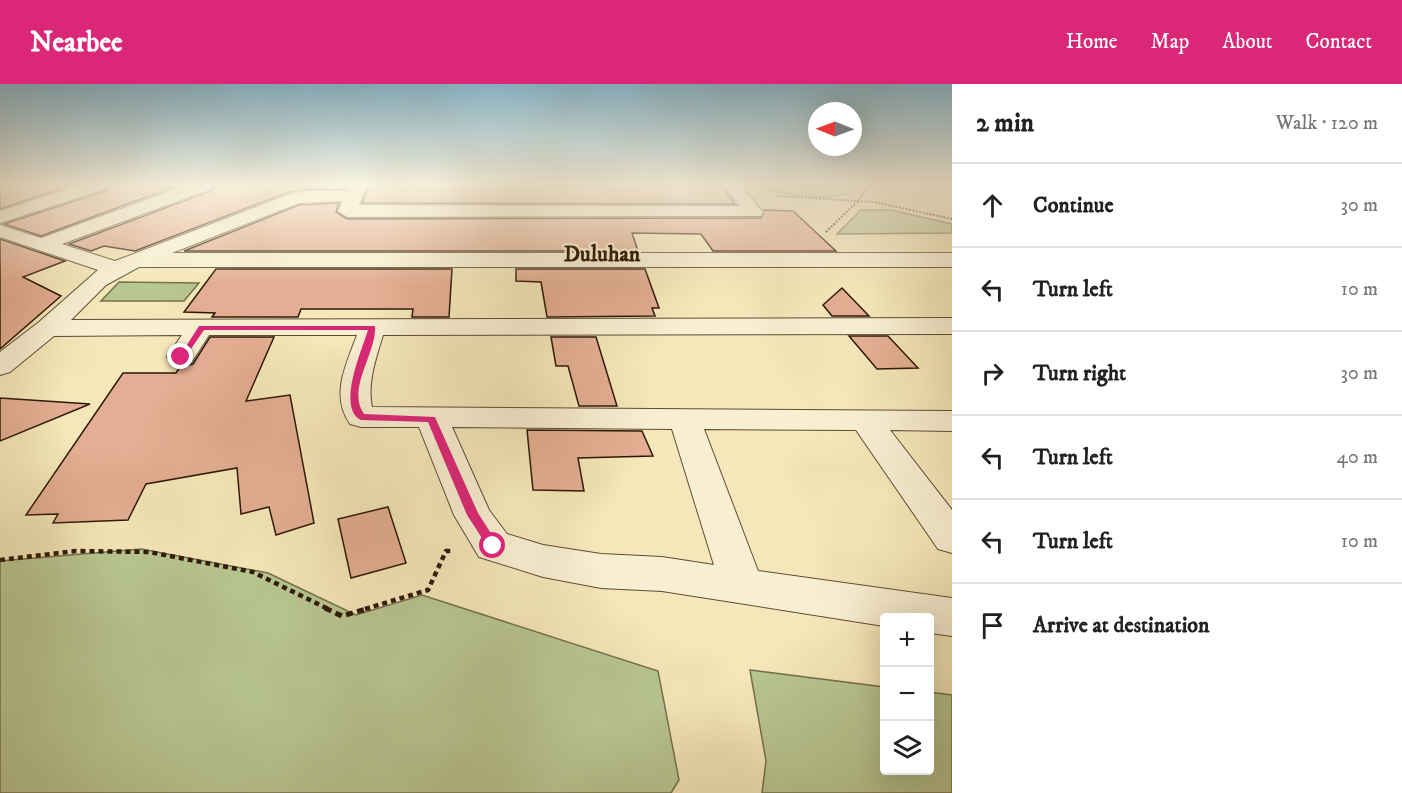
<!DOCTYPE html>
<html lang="en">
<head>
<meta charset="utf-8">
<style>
	body { margin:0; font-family:"IM FELL DW Pica",serif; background:#f6f6f6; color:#222 }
	.controls { position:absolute; right:18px; bottom:18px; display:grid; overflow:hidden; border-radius:6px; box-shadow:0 6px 24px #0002 }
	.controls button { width:54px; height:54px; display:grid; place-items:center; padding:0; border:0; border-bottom:2px solid #e0e0e0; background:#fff; color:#222; font:30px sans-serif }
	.compass { position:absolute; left:808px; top:18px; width:54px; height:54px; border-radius:50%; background:#fff; box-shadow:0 6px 24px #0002; rotate:271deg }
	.stop { position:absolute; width:18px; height:18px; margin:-14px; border:4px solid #db2777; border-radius:50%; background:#fff }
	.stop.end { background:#db2777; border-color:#fff; box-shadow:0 2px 6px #0008 }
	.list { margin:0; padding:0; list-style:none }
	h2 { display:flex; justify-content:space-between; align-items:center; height:78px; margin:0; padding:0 24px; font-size:26px }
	h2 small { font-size:20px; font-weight:400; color:#767676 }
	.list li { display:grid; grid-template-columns:39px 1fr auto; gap:18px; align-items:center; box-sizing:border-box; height:84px; padding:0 24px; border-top:2px solid #e0e0e0 }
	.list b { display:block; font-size:22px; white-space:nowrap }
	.list em { font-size:20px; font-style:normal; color:#767676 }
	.icon { flex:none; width:33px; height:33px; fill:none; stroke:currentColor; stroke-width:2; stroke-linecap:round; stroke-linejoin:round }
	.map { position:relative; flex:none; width:952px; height:709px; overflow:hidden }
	header { display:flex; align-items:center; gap:36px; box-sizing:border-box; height:84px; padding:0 30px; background:#db2777; color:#fff }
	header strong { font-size:28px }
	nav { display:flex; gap:33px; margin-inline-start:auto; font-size:21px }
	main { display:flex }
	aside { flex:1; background:#fff }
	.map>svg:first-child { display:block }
	.green { fill:#b8c692; stroke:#74704c; stroke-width:1.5 }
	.building { fill:#e3ae93; stroke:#2f1906; stroke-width:1.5 }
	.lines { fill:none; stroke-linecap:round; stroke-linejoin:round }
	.minor-casing { stroke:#604c33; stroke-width:2 }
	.path-far2 { stroke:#2f1906; stroke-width:2; stroke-dasharray:2 1.5; stroke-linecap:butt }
	.path-far1 { stroke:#2f1906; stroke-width:4.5; stroke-dasharray:5 4; stroke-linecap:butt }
	.path { stroke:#2f1906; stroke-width:5; stroke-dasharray:7 4.5; stroke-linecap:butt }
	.minor { fill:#f8efd2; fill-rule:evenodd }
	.route { fill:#db2777 }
	.labels { text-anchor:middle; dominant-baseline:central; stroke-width:4.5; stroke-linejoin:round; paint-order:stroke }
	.far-neighbourhood-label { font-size:22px; font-weight:bold; fill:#2f1906; stroke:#f8efd2 }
</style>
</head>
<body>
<header>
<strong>Nearbee</strong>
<nav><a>Home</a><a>Map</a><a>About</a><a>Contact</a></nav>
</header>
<main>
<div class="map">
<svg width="952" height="709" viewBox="0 0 952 709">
	<rect width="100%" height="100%" fill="#f4e7b9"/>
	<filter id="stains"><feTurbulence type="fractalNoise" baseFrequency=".00333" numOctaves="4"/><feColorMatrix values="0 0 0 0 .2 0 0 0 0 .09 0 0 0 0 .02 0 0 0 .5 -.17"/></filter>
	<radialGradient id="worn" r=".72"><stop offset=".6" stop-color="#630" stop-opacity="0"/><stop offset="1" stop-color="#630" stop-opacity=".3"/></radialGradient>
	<g class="green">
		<path d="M756,101H859C854,105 849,110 843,111C816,116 781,111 756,101Z"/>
		<path d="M861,126H891L952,140V149L837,150Z"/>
		<path d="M119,198L199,199L184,217H101Z"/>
		<path d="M141,465L268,489L356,531L422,511L658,587L679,696L671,709H0V477Z"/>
		<path d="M750,586L884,603V686H930V608L952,611V709H762L766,677Z"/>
	</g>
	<g class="building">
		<path d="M0,101H72L0,125Z"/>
		<path d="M109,101H179L41,152L4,140L106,107Z"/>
		<path d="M214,101H348L346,105H305L286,109L135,167L104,162L91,167L69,160L211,107Z"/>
		<path d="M369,101L722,102L735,120L362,119Z"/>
		<path d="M339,119L336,128L347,135L761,134L764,126L793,127L836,167H713L701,150L632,149L638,167H184L299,121Z"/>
		<path d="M0,155L65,177L23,193L61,212L0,265Z"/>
		<path d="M216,185H452L449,233H412L413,225H301L298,233H212L215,229L184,228Z"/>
		<path d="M516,185H645L659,224H652L655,232L547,233L541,198L516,197Z"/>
		<path d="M842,204L869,232H832L823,221Z"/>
		<path d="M849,252H888L918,284L877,285Z"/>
		<path d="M210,253H274L246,317L290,311L314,439L276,451L269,423L241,430L237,384L146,400L128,436L53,439L58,430L26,431L123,289H176L180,283L193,280Z"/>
		<path d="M551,253H596L617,322H579L568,282H556Z"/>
		<path d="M0,314L90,320L0,357Z"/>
		<path d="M527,346L642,347L653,372L578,374L584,407L533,406Z"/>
		<path d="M388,423L406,479L351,494L338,435Z"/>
	</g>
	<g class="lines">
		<g class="minor-casing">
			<g id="minor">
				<path d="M80,101H107L105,105L0,139V127Z"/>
				<path d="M187,101H212L210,105L62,160L115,177L287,111L305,107H348L350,101H367L359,121L740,122L724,101H741L763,128L761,132L347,133L338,127L342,117L299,119L172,169H952V183H139L106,201L71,236L952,234V250L383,251C376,275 367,298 372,323L952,327V347L890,346L952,426V469L938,465L856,346L704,345L758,487L952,514V552L930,549V534H884V542L662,507L601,504L543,493L479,473L454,431L419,343H361L350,340C330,311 346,281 357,251H209L191,279L181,281L171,279L167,273L182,251L54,252L10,288L0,291V268L39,238L98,186L0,153V141L41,154ZM452,343L672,345L714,481L662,473L601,470L543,461L507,450L489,426Z"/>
			</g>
		</g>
		<g class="path-far2">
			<path d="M777,112L874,118L952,135"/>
			<path d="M826,148L858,117L869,101"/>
		</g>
		<g class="path-far1">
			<path d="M0,476L76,467L149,468L253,488L328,525"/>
			<path d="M365,525L428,506L446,467H453"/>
		</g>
		<path class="path" d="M325,524L342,532L370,524"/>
		<use href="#minor" class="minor"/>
	</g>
	<linearGradient id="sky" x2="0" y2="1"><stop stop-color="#89b9d0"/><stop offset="0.5" stop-color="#faf4e0"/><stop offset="1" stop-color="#faf4e0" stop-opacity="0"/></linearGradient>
	<rect width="952" height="201" fill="url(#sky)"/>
	<path class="route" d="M199,242H375C377,269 346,305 364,330L435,333L478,429L499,462L497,465H489L467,431L428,338L361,336C336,324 362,266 368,246H204L184,275H178Z"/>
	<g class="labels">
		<g class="far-neighbourhood-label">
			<text x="602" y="170">Duluhan</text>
		</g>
	</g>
	<rect width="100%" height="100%" filter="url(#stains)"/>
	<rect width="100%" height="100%" fill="url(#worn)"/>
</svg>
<div class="controls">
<button>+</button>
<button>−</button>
<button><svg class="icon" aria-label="layers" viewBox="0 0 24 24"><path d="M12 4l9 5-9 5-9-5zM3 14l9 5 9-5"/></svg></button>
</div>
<svg class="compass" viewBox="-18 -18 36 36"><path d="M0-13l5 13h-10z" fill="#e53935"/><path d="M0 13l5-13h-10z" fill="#767676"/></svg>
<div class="stop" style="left:493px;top:462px"></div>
<div class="stop end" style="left:181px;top:273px"></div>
</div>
<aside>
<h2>2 min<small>Walk · 120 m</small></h2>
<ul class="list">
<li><svg class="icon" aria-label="ahead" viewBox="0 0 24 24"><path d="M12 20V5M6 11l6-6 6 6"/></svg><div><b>Continue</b></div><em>30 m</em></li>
<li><svg class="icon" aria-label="left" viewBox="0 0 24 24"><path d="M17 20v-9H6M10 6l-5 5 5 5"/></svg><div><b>Turn left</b></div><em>10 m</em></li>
<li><svg class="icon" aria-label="right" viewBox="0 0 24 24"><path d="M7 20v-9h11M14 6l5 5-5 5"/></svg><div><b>Turn right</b></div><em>30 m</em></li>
<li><svg class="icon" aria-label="left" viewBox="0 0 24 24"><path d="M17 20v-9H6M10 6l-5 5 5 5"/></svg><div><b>Turn left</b></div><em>40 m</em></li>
<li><svg class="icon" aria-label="left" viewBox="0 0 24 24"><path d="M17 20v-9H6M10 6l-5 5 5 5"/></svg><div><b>Turn left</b></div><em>10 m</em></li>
<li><svg class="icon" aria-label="arrive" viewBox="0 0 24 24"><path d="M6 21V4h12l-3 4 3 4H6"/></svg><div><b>Arrive at destination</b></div></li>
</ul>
</aside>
</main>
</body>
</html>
